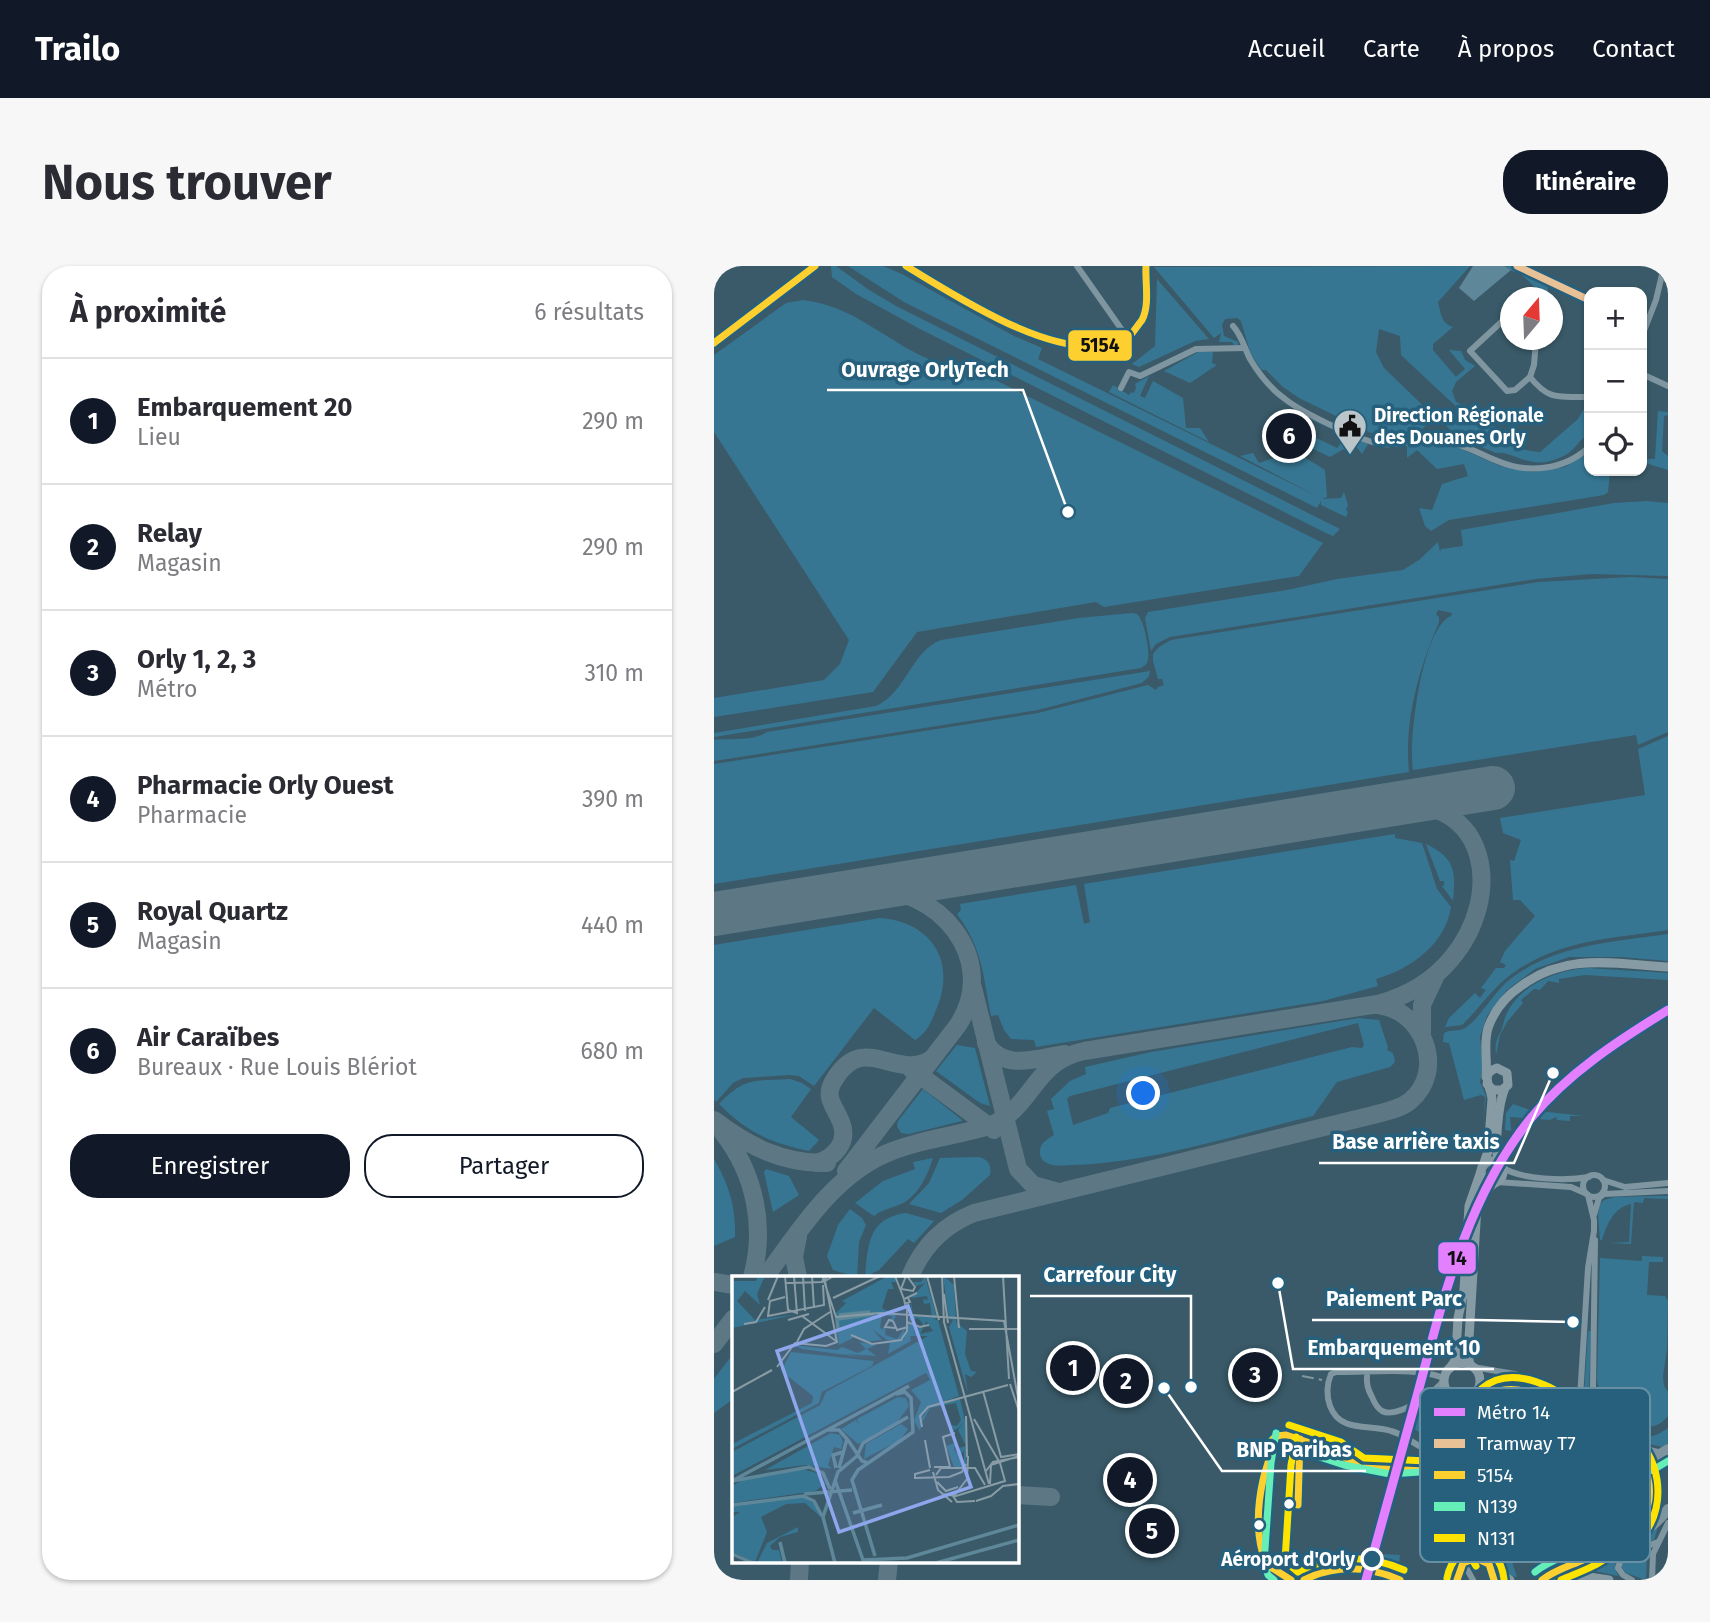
<!DOCTYPE html>
<html lang="fr">
<head>
<meta charset="utf-8">
<style>
	body { margin:0; font-family:"Fira Sans",sans-serif; background:#f7f7f7; color:#2b2b33 }
	.controls { position:absolute; right:21px; top:21px; display:grid; overflow:hidden; border-radius:14px; box-shadow:0 2px 5px #0004 }
	.controls button { width:63px; height:63px; display:grid; place-items:center; padding:0; border:0; border-bottom:2px solid #e1e1e2; background:#fff; color:#2b2b33; font:35px sans-serif }
	.compass { position:absolute; left:786px; top:21px; width:63px; height:63px; border-radius:50%; background:#fff; box-shadow:0 2px 5px #0004; rotate:19deg }
	.you { position:absolute; left:430px; top:828px; width:24px; height:24px; margin:-18px; border:5px solid #fff; border-radius:50%; background:#1a73e8; box-shadow:0 0 0 10px #1a73e833 }
	.badge { display:grid; place-items:center; width:46px; height:46px; border-radius:50%; background:#111827; color:#fff; font-size:23px; font-weight:700 }
	.pin { position:absolute; translate:-50% -50%; border:4px solid #fff; box-shadow:0 2px 7px #0006 }
	.list { margin:0; padding:0; list-style:none }
	h2 { display:flex; justify-content:space-between; align-items:center; height:91px; margin:0; padding:0 28px; font-size:30px }
	h2 small { font-size:23px; font-weight:400; color:#7c7c81 }
	.list li { display:grid; grid-template-columns:46px 1fr auto; gap:21px; align-items:center; box-sizing:border-box; height:126px; padding:0 28px; border-top:2px solid #e1e1e2 }
	.list b { display:block; font-size:26px; white-space:nowrap }
	.list p { margin:0; font-size:23px; white-space:nowrap; color:#7c7c81 }
	.list em { font-size:23px; font-style:normal; color:#7c7c81 }
	.actions { display:flex; gap:14px; padding:21px 28px }
	.actions a { flex:1; padding:16px 0; border:2px solid #111827; border-radius:28px; text-align:center; font-size:24px; color:#111827 }
	.actions .main { background:#111827; color:#fff }
	.icon { flex:none; width:38px; height:38px; fill:none; stroke:currentColor; stroke-width:2; stroke-linecap:round; stroke-linejoin:round }
	.map { position:relative; flex:none; width:954px; height:1314px; overflow:hidden; border-radius:28px }
	header { display:flex; align-items:center; gap:42px; box-sizing:border-box; height:98px; padding:0 35px; background:#111827; color:#fff }
	header strong { font-size:33px }
	nav { display:flex; gap:38px; margin-inline-start:auto; font-size:24px }
	.intro { display:flex; align-items:center; justify-content:space-between; box-sizing:border-box; height:168px; padding:0 42px }
	h1 { margin:0; font-size:49px }
	.button { padding:18px 32px; border-radius:28px; background:#111827; color:#fff; font-size:24px; font-weight:700 }
	main { display:flex; gap:42px; padding:0 42px }
	aside { flex:1; background:#fff; border-radius:28px; box-shadow:0 2px 5px #0004 }
	.map>svg:first-child { display:block }
	.green { fill:#377692; fill-rule:evenodd }
	.water { fill:#5e8799 }
	.lines { fill:none; stroke-linecap:round; stroke-linejoin:round }
	.taxiway { stroke:#5d7884; stroke-width:18 }
	.runway { stroke:#5d7884; stroke-width:44 }
	.street { stroke:#7f96a0; stroke-width:6 }
	.secondary { stroke:#869ba4; stroke-width:9 }
	.primary { stroke:#7e949f; stroke-width:10 }
	.rail { stroke:#8096a0; stroke-width:2; stroke-dasharray:12 5; stroke-linecap:butt }
	.street-bridge { stroke:#7f96a0; stroke-width:6 }
	.primary-bridge { stroke:#7e949f; stroke-width:10 }
	.bus-1-casing { stroke:#26607d; stroke-width:12 }
	.bus-2-casing { stroke:#26607d; stroke-width:12 }
	.bus-3-casing { stroke:#26607d; stroke-width:12 }
	.bus-1 { stroke:#fed02f; stroke-width:7 }
	.bus-2 { stroke:#66eeb8; stroke-width:7 }
	.bus-3 { stroke:#ffe300; stroke-width:7 }
	.tram-1-casing { stroke:#26607d; stroke-width:12 }
	.tram-1 { stroke:#e9c196; stroke-width:7 }
	.metro-1-casing { stroke:#26607d; stroke-width:14 }
	.metro-1 { stroke:#e280ff; stroke-width:9 }
	.bus-dot { fill:#fff; stroke:#26607d; stroke-width:2.5 }
	.stop-dot { fill:#26607d; stroke:#fff; stroke-width:3.5 }
	.labels { text-anchor:middle; dominant-baseline:central; stroke-width:7; stroke-linejoin:round; paint-order:stroke }
	.poi-label { font-size:19px; font-weight:bold; fill:#fff; stroke:#26607d; text-anchor:start }
	.stop-label { font-size:19px; font-weight:bold; fill:#fff; stroke:#26607d; text-anchor:end }
	.inset-river { fill:none; stroke:#5e8799; stroke-width:3.5 }
	.inset-road { fill:none; stroke:#899ca5; stroke-width:2 }
	.view { fill:#8ea6ec; fill-opacity:0.15; stroke:#8ea6ec; stroke-width:3.5 }
	.inset-edge { fill:none; stroke:#fff; stroke-width:3.5 }
	.key { fill:#26607d; stroke:#6790a4; stroke-width:2 }
	.key-label { font-size:19px; fill:#fff }
	.leader { fill:none; stroke:#fff; stroke-width:2.5 }
	.callout-dot { fill:#fff; stroke:#26607d; stroke-width:2.5 }
	.callout-label { font-size:21px; text-anchor:middle; font-weight:bold; fill:#fff; stroke:#26607d; stroke-width:7; stroke-linejoin:round; paint-order:stroke }
	.line-badge { stroke:#26607d; stroke-width:2.5 }
	.pale-badge-label { font-size:19px; text-anchor:middle; font-weight:bold; fill:#111 }
</style>
</head>
<body>
<header>
<strong>Trailo</strong>
<nav><a>Accueil</a><a>Carte</a><a>À propos</a><a>Contact</a></nav>
</header>
<div class="intro"><h1>Nous trouver</h1><a class="button">Itinéraire</a></div>
<main>
<aside>
<h2>À proximité<small>6 résultats</small></h2>
<ul class="list">
<li><span class="badge">1</span><div><b>Embarquement 20</b><p>Lieu</p></div><em>290 m</em></li>
<li><span class="badge">2</span><div><b>Relay</b><p>Magasin</p></div><em>290 m</em></li>
<li><span class="badge">3</span><div><b>Orly 1, 2, 3</b><p>Métro</p></div><em>310 m</em></li>
<li><span class="badge">4</span><div><b>Pharmacie Orly Ouest</b><p>Pharmacie</p></div><em>390 m</em></li>
<li><span class="badge">5</span><div><b>Royal Quartz</b><p>Magasin</p></div><em>440 m</em></li>
<li><span class="badge">6</span><div><b>Air Caraïbes</b><p>Bureaux · Rue Louis Blériot</p></div><em>680 m</em></li>
</ul>
<div class="actions"><a class="main">Enregistrer</a><a>Partager</a></div>
</aside>
<div class="map">
<svg width="954" height="1314" viewBox="0 0 954 1314">
	<rect width="100%" height="100%" fill="#3a5a69"/>
	<g class="green">
		<path d="M117,0H122L155,24L184,41L626,263L619,270L612,267L206,63L142,28L118,11Z"/>
		<path d="M134,0H169L188,8L300,70L328,82L324,93L603,230L526,190L539,187L545,197L582,184L585,179L572,141L584,163L623,182L633,170L589,150L587,153L586,148L654,178L648,188L640,177L616,191L593,180L587,189L611,204L613,231L608,233L627,232L630,226L634,239L632,244L634,246L632,251L607,239V235L603,242L190,36Z"/>
		<path d="M756,0L724,36C727,46 726,57 739,61L719,78V84L742,111L751,103L735,84L747,85L751,94L761,100L742,116L738,125L742,136L753,141L749,147L687,89L686,70L665,63L662,86L670,102L721,151L707,164L681,169L657,167L585,132L569,121L552,104H548L537,89L527,55L523,52L511,53L508,59L510,70L524,76V79L521,80L518,76H505L507,67L500,72L440,1Z"/>
		<path d="M790,0H816L838,11L831,31L806,7L800,6Z"/>
		<path d="M443,13L495,73L481,75L425,101L418,98L441,80Z"/>
		<path d="M89,34C141,40 171,75 217,94C229,99 246,100 259,103L609,277L585,310L390,341L382,336L203,366L159,426L0,451V432L110,414L126,398L135,374L0,166V89L72,37Z"/>
		<path d="M486,85L499,86L498,97L503,99L476,117L450,105Z"/>
		<path d="M435,110L426,130L431,132L439,115L469,132L472,162H486L495,176L395,126L399,119L415,129L417,126L420,127L422,122L421,118Z"/>
		<path d="M871,141H875V170C866,172 865,178 858,184C852,190 841,194 832,196C810,199 797,185 782,187L741,170L727,153L736,150L746,152L757,143H770L774,149L759,156C766,158 775,158 782,161C803,170 790,184 826,186L864,153Z"/>
		<path d="M944,145L954,146V149L950,150L948,185L954,190V204L928,196V193H941Z"/>
		<path d="M720,177L743,181L786,200L819,206L851,201L875,186V205H896L894,226L890,229L735,254L717,265L711,260L705,242L718,244L728,218L754,210L750,198L723,203L703,184L693,192V180Z"/>
		<path d="M933,235L954,237V310L877,308L822,313L456,371L442,378L437,385L431,352L434,346L573,324L623,313L689,304L705,294L724,276L726,286L727,283L749,280L747,264L900,237Z"/>
		<path d="M917,311L954,313V466L924,479L922,469L699,504C694,476 708,361 737,350L738,347L724,344L722,348L725,351V356C705,403 690,454 695,506L0,618V498L324,447L434,419L442,424L444,421L450,419L448,413H444L439,395V388L445,381L457,374L824,316Z"/>
		<path d="M418,347L423,348C430,354 436,384 434,393C433,399 431,399 427,402L0,471V467L162,440C192,427 198,384 227,374L365,352Z"/>
		<path d="M436,405L435,410L428,417L324,444L0,495V474C16,472 39,476 53,466Z"/>
		<path d="M954,470V664C894,673 837,674 789,715C774,728 763,745 748,759L731,761L735,752L761,727L766,732L772,724L767,722L782,702H790L792,699L786,696L791,685L821,650L806,634H799L796,594L800,595L807,574L789,567L786,552L931,529L924,483Z"/>
		<path d="M681,568V572L708,577L723,623L737,641C732,678 695,704 662,713L664,720L609,735L322,781L320,774L297,773L290,764L284,749L277,750C269,709 269,684 243,648L247,644L246,638L362,619L370,658L376,656L370,618Z"/>
		<path d="M712,578C741,592 742,605 739,635L728,620L730,619V615H726Z"/>
		<path d="M166,652C218,656 243,696 222,744C218,755 212,768 201,774L160,742L100,820L85,810L76,809L29,812L19,817L2,836L0,834V679Z"/>
		<path d="M954,668V695L907,691H855L821,703L793,724L773,750L766,771L769,800L766,816L772,830L769,856L771,831L767,829L750,834L735,777L729,776L730,767C737,763 744,766 751,762C768,751 780,724 799,711C844,678 900,676 954,668Z"/>
		<path d="M874,702L954,707V714L871,709L845,713V717L834,715L826,724L820,723L807,734L809,737L793,756L786,769L782,789C780,771 786,771 789,759C796,724 838,704 874,702Z"/>
		<path d="M645,752L665,754L674,781L673,784L679,787L681,796L676,801L623,816L599,850C520,869 441,896 359,899C351,899 340,901 333,897C328,895 325,889 326,884C327,876 334,873 340,869L333,845L340,843L337,833L356,815L372,808L371,801L437,786ZM644,757L650,779L648,782L638,781L396,842L394,847L359,859L353,833L356,830Z"/>
		<path d="M243,779L261,782L276,840L266,837L222,805Z"/>
		<path d="M76,813L88,817L97,823L77,851L105,874L95,885C56,877 33,866 5,838C30,811 41,815 76,813Z"/>
		<path d="M209,823L248,854V855L195,868L187,867L183,860L184,855Z"/>
		<path d="M799,838L816,844L870,850H856V855L843,854L842,851L836,854L796,851L797,865L791,864L792,847Z"/>
		<path d="M265,891C274,893 278,900 276,909L248,934L227,947L195,938L215,917L226,892Z"/>
		<path d="M219,892C214,908 206,926 191,936C181,942 170,942 160,950L141,937L169,915L201,903L199,896Z"/>
		<path d="M0,893C15,919 22,941 21,971L0,980Z"/>
		<path d="M52,903L75,910L85,929L59,946L50,906Z"/>
		<path d="M941,930H954V933L930,932L929,937L920,936L917,978L895,977L915,976L917,938C900,941 893,958 888,974H886L884,948L886,939L890,934L901,931Z"/>
		<path d="M136,943L148,952L152,959L145,976L143,1011L119,1004L113,990L124,959Z"/>
		<path d="M192,947L220,955L200,977L194,973L165,1004L151,1011C154,979 154,952 192,947Z"/>
		<path d="M928,990L949,991V996H935L933,1029L951,1030L954,1035L953,1083L949,1110L950,1120L954,1126V1150C942,1165 929,1162 913,1156L910,1164C928,1172 938,1174 954,1162V1177L948,1181L927,1176L902,1165L894,1158L889,1145L883,1114L886,992L928,995Z"/>
		<path d="M874,1065H877L875,1123L880,1153L855,1139L856,1137H864L870,1129Z"/>
		<path d="M19,1088V1133L0,1147V1113Z"/>
		<path d="M727,1132L729,1137L728,1141L706,1167L697,1160L690,1150L706,1144Z"/>
		<path d="M756,1248L775,1276L796,1290L803,1311L793,1309L763,1275Z"/>
		<path d="M944,1261L940,1274C921,1280 893,1285 904,1310L862,1301L920,1277Z"/>
		<path d="M928,1285L933,1288L932,1314L912,1307L907,1301C910,1290 917,1289 928,1285Z"/>
		<path d="M645,1287L686,1289L685,1297H676L675,1304L643,1299Z"/>
	</g>
	<path class="water" d="M759,0H790L797,4L760,35L745,22Z"/>
	<g class="lines">
		<g class="taxiway">
			<path d="M259,722L304,903L319,919L341,925"/>
			<path d="M708,768V739L721,711"/>
			<path d="M272,777C290,806 323,792 351,788"/>
			<path d="M196,802L280,864"/>
			<path d="M0,854C34,880 69,898 113,897"/>
			<path d="M9,867C41,908 52,961 38,1011"/>
			<path d="M103,897C121,891 135,876 127,856C120,838 108,831 122,811C151,767 181,814 216,794"/>
			<path d="M132,905L244,759C287,693 223,618 152,624"/>
			<path d="M84,970L80,991L84,1011"/>
			<path d="M51,1011C85,966 117,912 171,888C203,874 241,870 275,860C320,842 318,796 370,785L664,738C693,730 718,716 737,693C790,631 776,530 678,539"/>
			<path d="M196,1011C208,981 230,959 260,947L655,850C669,846 685,844 696,835C733,804 709,744 664,739"/>
			<path d="M0,1016L19,1019"/>
			<path d="M0,1078L19,1053"/>
			<path d="M303,1229L337,1231"/>
			<path d="M85,1314L86,1295"/>
			<path d="M173,1314L175,1295"/>
		</g>
		<path class="runway" d="M0,648L779,522"/>
		<g class="street">
			<path d="M363,0L408,64"/>
			<path d="M796,48L756,85L793,125L801,124L816,111"/>
			<path d="M519,60C528,70 530,81 536,93C545,108 557,123 571,133C587,146 648,176 668,178C689,180 710,171 731,175C749,178 764,187 781,194C812,208 850,205 875,181"/>
			<path d="M928,70L942,34L950,0"/>
			<path d="M822,74L820,99L816,111C836,136 846,130 875,131"/>
			<path d="M928,108L954,120"/>
			<path d="M407,122L415,106L426,110L482,83L531,82"/>
			<path d="M788,901C806,914 853,915 875,911"/>
			<circle cx="880" cy="920" r="11"/>
			<path d="M889,914L911,921L954,917"/>
			<path d="M783,916L857,921L873,928"/>
			<path d="M880,949L885,932L890,928L954,925"/>
			<path d="M881,974L879,1122L886,1157L895,1167"/>
			<path d="M759,1101L801,1108L857,1136L866,1132L874,1002L880,965V954L874,929"/>
			<path d="M653,1110C652,1118 654,1124 658,1131C660,1136 663,1142 668,1145C683,1153 721,1127 730,1114"/>
			<path d="M761,1152C782,1130 819,1132 831,1162L826,1178L813,1187L790,1189"/>
			<path d="M753,1173C756,1160 759,1143 769,1133C799,1102 852,1143 877,1160C893,1170 930,1184 949,1187"/>
			<path d="M721,1185C703,1183 693,1169 677,1165C655,1158 626,1167 616,1140C612,1129 613,1118 617,1108L622,1106C650,1107 708,1100 731,1113"/>
			<path d="M767,1187L834,1197"/>
			<path d="M768,1212L795,1205L838,1200"/>
			<path d="M755,1232C765,1271 799,1297 840,1293C852,1292 866,1285 877,1288"/>
			<path d="M739,1270C726,1225 739,1177 742,1132"/>
			<path d="M892,1279C901,1274 913,1270 921,1262C950,1234 933,1198 909,1174"/>
			<path d="M828,1314L837,1307"/>
			<path d="M918,1314L909,1309L904,1302L908,1290L944,1276"/>
			<path d="M938,1314L939,1288L954,1257"/>
		</g>
		<g class="secondary">
			<path d="M192,0C236,25 396,133 428,53C434,38 431,16 432,0"/>
			<path d="M0,77L101,0"/>
			<path d="M772,811C774,795 769,779 774,762C780,745 792,730 807,720C853,686 901,698 954,701"/>
			<circle cx="778" cy="906" r="11"/>
			<path d="M785,899C780,882 784,838 791,822"/>
			<path d="M769,900L774,885L778,833C777,820 765,808 783,802L793,807L794,819L788,824H779L773,818"/>
			<circle cx="748" cy="1115" r="18"/>
			<path d="M756,1099L754,1089L763,940L769,926L781,917"/>
			<path d="M736,1102L742,1093V1087L744,1052L750,1024L755,940L767,905"/>
			<path d="M758,1130C747,1147 751,1164 751,1183C752,1221 746,1263 771,1294"/>
			<path d="M779,1303L796,1314"/>
			<path d="M845,1314L862,1309L895,1314"/>
		</g>
		<g class="primary">
			<path d="M834,1197L912,1200"/>
			<path d="M743,1314C744,1284 781,1285 780,1314"/>
			<path d="M834,1314C869,1281 924,1285 954,1243"/>
		</g>
		<path class="rail" d="M588,1110L608,1114"/>
		<g class="street-bridge">
			<path d="M721,1185L767,1187"/>
			<path d="M715,1237L768,1212"/>
			<path d="M739,1270L745,1289L759,1314"/>
		</g>
		<path class="primary-bridge" d="M912,1200L936,1194L954,1183"/>
		<g class="bus-1-casing">
			<g id="bus-1">
				<path d="M192,0C244,31 338,94 400,78C404,77 407,77 411,75C416,71 424,59 428,54C436,39 431,16 432,0"/>
				<path d="M0,77L101,0"/>
				<path d="M584,1239L586,1173"/>
				<path d="M771,1294C751,1264 749,1227 752,1192C760,1100 811,1114 871,1156C883,1164 898,1166 909,1174C934,1193 944,1228 927,1255C920,1266 908,1269 897,1276C888,1281 880,1288 871,1293C856,1300 841,1304 828,1314"/>
				<path d="M577,1314L552,1298C542,1272 543,1241 549,1214C552,1201 558,1190 556,1176L562,1170L572,1169L623,1186L646,1202L711,1205L722,1212L739,1215L746,1222L748,1242"/>
				<path d="M590,1314C622,1298 654,1300 686,1314"/>
				<path d="M743,1314L749,1297L762,1292L775,1298L780,1314"/>
			</g>
		</g>
		<g class="bus-2-casing">
			<g id="bus-2">
				<path d="M569,1179L630,1199L676,1208L721,1205L910,1210L939,1204L954,1195"/>
				<path d="M780,1288C761,1261 759,1227 762,1196C764,1177 764,1148 783,1137C811,1121 848,1153 870,1167C880,1174 894,1176 903,1183C923,1198 933,1228 918,1250C912,1259 900,1262 891,1267C884,1272 877,1278 869,1282C853,1290 836,1294 821,1306"/>
				<path d="M560,1314L554,1309L550,1297L557,1197L562,1167"/>
			</g>
		</g>
		<g class="bus-3-casing">
			<g id="bus-3">
				<path d="M575,1159L627,1176L650,1192L713,1195L726,1202L743,1205L756,1218L758,1241"/>
				<path d="M582,1171L577,1199L571,1295L584,1306"/>
				<path d="M762,1300C740,1267 738,1226 742,1187C747,1131 775,1093 835,1121C853,1130 868,1143 885,1152C895,1157 906,1159 914,1165C946,1187 954,1238 930,1268C922,1276 912,1279 903,1285C896,1289 889,1295 881,1299C870,1305 858,1309 847,1314"/>
				<path d="M585,1305C620,1288 655,1289 690,1304"/>
				<path d="M733,1312C741,1272 785,1271 790,1313"/>
			</g>
		</g>
		<use href="#bus-1" class="bus-1"/>
		<use href="#bus-2" class="bus-2"/>
		<use href="#bus-3" class="bus-3"/>
		<g class="tram-1-casing">
			<path id="tram-1" d="M803,0L875,34"/>
		</g>
		<use href="#tram-1" class="tram-1"/>
		<g class="metro-1-casing">
			<path id="metro-1" d="M652,1314C669,1252 686,1191 703,1130C729,1033 753,931 817,852C854,807 905,774 954,744"/>
		</g>
		<use href="#metro-1" class="metro-1"/>
	</g>
	<defs>
		<g id="civic-pin" transform="scale(1.75)"><path d="M0 17L-7.5 6A9.5 9.5 0 1 1 7.5 6Z" fill="#bac5ca" stroke="#26607d"/><path d="M-.6-6.5H3V-4.5H.6V-3L4-1V1h2V6H-6V1h2V-1L-.6-3ZM-1.2 2.5V6h2.4V2.5Z" fill="#111"/></g>
	</defs>
	<g fill-rule="evenodd">
		<use href="#civic-pin" x="636" y="160"/>
	</g>
	<g class="bus-dot">
		<circle cx="575" cy="1238" r="6"/>
		<circle cx="545" cy="1259" r="6"/>
	</g>
	<circle class="stop-dot" cx="658" cy="1293" r="10"/>
	<g class="labels">
		<g class="poi-label">
			<text x="660" y="149">Direction Régionale<tspan x="660" dy="22">des Douanes Orly</tspan></text>
		</g>
		<g class="stop-label">
			<text x="641" y="1293">Aéroport d'Orly</text>
		</g>
	</g>
	<g transform="translate(18 1010)">
		<rect width="287" height="287" fill="#3a5a69"/>
		<path d="M26,0H33L25,18L28,29L13,15L5,25L23,44L66,38L0,52L1,5H24ZM156,0H163L164,6H159L162,13H156L150,32L164,40L161,45L155,46L161,41L150,38L148,52L153,55L150,52H152L153,49H154L153,59L165,63L173,52L172,60L166,64H155L140,53L150,64L132,66L119,58L121,62L107,69L103,38L114,27L110,25ZM193,0L205,42L201,43L206,44L227,120L192,133L188,155L182,145L189,126L179,114L198,104L194,97L0,200V176L88,129L94,116L196,60H178L179,65L156,78L158,67L147,68L172,63L176,48L182,49V58L185,48L186,51L191,52L188,58L201,55L194,45L193,49L188,50L191,48L186,42L177,45L179,26L181,39L200,41L198,27L192,28L191,23L196,24L195,20L179,22L193,7L184,10L181,6H189ZM211,0L222,9L224,46L235,55L233,78L239,95L245,96L239,101L233,98L236,118L217,51L221,44L217,43ZM127,66L144,69L135,73L144,80L112,78L143,83L70,73L61,69L105,74L110,71L126,77L134,73ZM59,76L142,85L140,90L90,116L87,127L0,173L2,167L80,127L81,120L49,95ZM166,121L174,122L177,130L164,148L126,168L109,153L124,144L127,148L125,143ZM228,123L235,153L234,188L231,193L222,191L214,170L223,167L222,173L232,187V174L229,179L227,172L234,170L226,154L232,146L226,152L212,159L222,153L217,149L225,150L229,144L224,127L198,132L190,147L189,144L196,132ZM169,148L176,153L168,164L132,183L134,168ZM99,157L108,159L111,166L109,173L102,171L96,189L100,193L74,189L33,194ZM70,193L85,197L94,208L83,215L0,227V210L14,202ZM71,221L83,228L89,241L73,227L54,228L29,241L35,256L23,286L0,276V241L8,236H0V230ZM66,251V256L48,261L38,270L40,274H47L50,286L25,287L35,267Z" fill="#377692"/>
		<path class="inset-river" d="M107,39L138,36M106,54L105,43L142,38M95,154H107L115,163L107,192M116,164L130,185L136,187M104,192L101,179L111,176M103,204L131,284L175,282L287,249M0,205L77,191L91,197L98,213M0,205L177,110M72,218L120,214M0,229L71,220L82,225L90,240M121,237L150,229M48,266L53,287M0,278L21,287M143,280L120,204L126,194L181,156L179,122L173,116L164,118M103,287L91,241L106,196L125,180L131,167L176,141M204,287L287,264"/>
		<path class="inset-road" d="M53,0L56,34L65,37L62,0M71,0L73,35M80,0L82,32M95,0L92,5L104,41L148,37L272,45L287,127M163,0L172,23M174,0L169,13L181,15L183,11L175,0M195,0L207,44M210,0L212,46L257,208M222,0L227,52M271,0L277,103M53,7L90,6L92,0M212,18L216,47M53,21L38,25L36,40L92,29L91,9M101,22L148,0M176,22L178,26L173,28L172,23L185,17M36,24L46,0M70,40L104,65M56,44L77,38M161,45L157,44L153,51L163,52M161,45L165,54L176,51M175,46L188,51L197,49M12,48L24,46L33,31M237,53H287M119,59L140,68L169,64L175,55V29M65,66L72,53L98,36M45,91L63,67L94,70L105,66L93,5L102,0M278,108L287,135M251,115L269,181L287,178M0,116L40,94M234,140L235,181M242,143L268,187M190,151L188,140L196,131L276,109M193,164L198,192M202,191H218L211,161L223,157M198,194L183,198V202L217,201M254,195L261,186L287,181M201,196L206,214L220,226M204,199L209,192H243L253,209M217,201L230,196L234,188M205,206L214,215L226,211M258,208L259,189L287,180M221,220L225,226L243,225M222,220L235,203L236,180M214,221L210,218L224,220L273,205L268,187M244,225L259,220L271,210L287,208"/>
		<path class="view" d="M176,30L239,211L107,256L45,75Z"/>
		<rect width="287" height="287" class="inset-edge"/>
	</g>
	<rect x="706" y="1122" width="230" height="174" rx="10" class="key"/>
	<rect x="720" y="1142" width="31" height="8" fill="#e280ff"/>
	<rect x="720" y="1173" width="31" height="9" fill="#e9c196"/>
	<rect x="720" y="1205" width="31" height="8" fill="#fed02f"/>
	<rect x="720" y="1236" width="31" height="9" fill="#66eeb8"/>
	<rect x="720" y="1268" width="31" height="8" fill="#ffe300"/>
	<g class="key-label">
		<text x="763" y="1153">Métro 14</text>
		<text x="763" y="1184">Tramway T7</text>
		<text x="763" y="1216">5154</text>
		<text x="763" y="1247">N139</text>
		<text x="763" y="1279">N131</text>
	</g>
	<path class="leader" d="M354 246L309 124H113M839 807L800 897H605M477 1121L477 1030H316M859 1056L762 1054H598M564 1017L579 1103H780M450 1122L508 1205H652"/>
	<g class="callout-dot">
		<circle cx="354" cy="246" r="7"/>
		<circle cx="839" cy="807" r="7"/>
		<circle cx="477" cy="1121" r="7"/>
		<circle cx="859" cy="1056" r="7"/>
		<circle cx="564" cy="1017" r="7"/>
		<circle cx="450" cy="1122" r="7"/>
	</g>
	<g class="callout-label">
		<text x="211" y="111">Ouvrage OrlyTech</text>
		<text x="702" y="883">Base arrière taxis</text>
		<text x="396" y="1016">Carrefour City</text>
		<text x="680" y="1040">Paiement Parc</text>
		<text x="680" y="1089">Embarquement 10</text>
		<text x="580" y="1191">BNP Paribas</text>
	</g>
	<g class="line-badge">
		<rect x="353" y="63" width="66" height="33" rx="7" fill="#fed02f"/>
		<rect x="723" y="975" width="40" height="34" rx="7" fill="#e280ff"/>
	</g>
	<g class="pale-badge-label">
		<text x="386" y="86">5154</text>
		<text x="743" y="999">14</text>
	</g>
</svg>
<div class="controls">
<button>+</button>
<button>−</button>
<button><svg class="icon" aria-label="locate" viewBox="0 0 24 24"><circle cx="12" cy="12" r="6"/><path d="M12 2v4M12 18v4M2 12h4M18 12h4"/></svg></button>
</div>
<svg class="compass" viewBox="-18 -18 36 36"><path d="M0-13l5 13h-10z" fill="#e53935"/><path d="M0 13l5-13h-10z" fill="#7c7c81"/></svg>
<div class="you"></div>
<div class="pin badge" style="left:359px;top:1102px">1</div>
<div class="pin badge" style="left:412px;top:1115px">2</div>
<div class="pin badge" style="left:541px;top:1109px">3</div>
<div class="pin badge" style="left:416px;top:1214px">4</div>
<div class="pin badge" style="left:438px;top:1265px">5</div>
<div class="pin badge" style="left:575px;top:170px">6</div>
</div>
</main>
</body>
</html>
